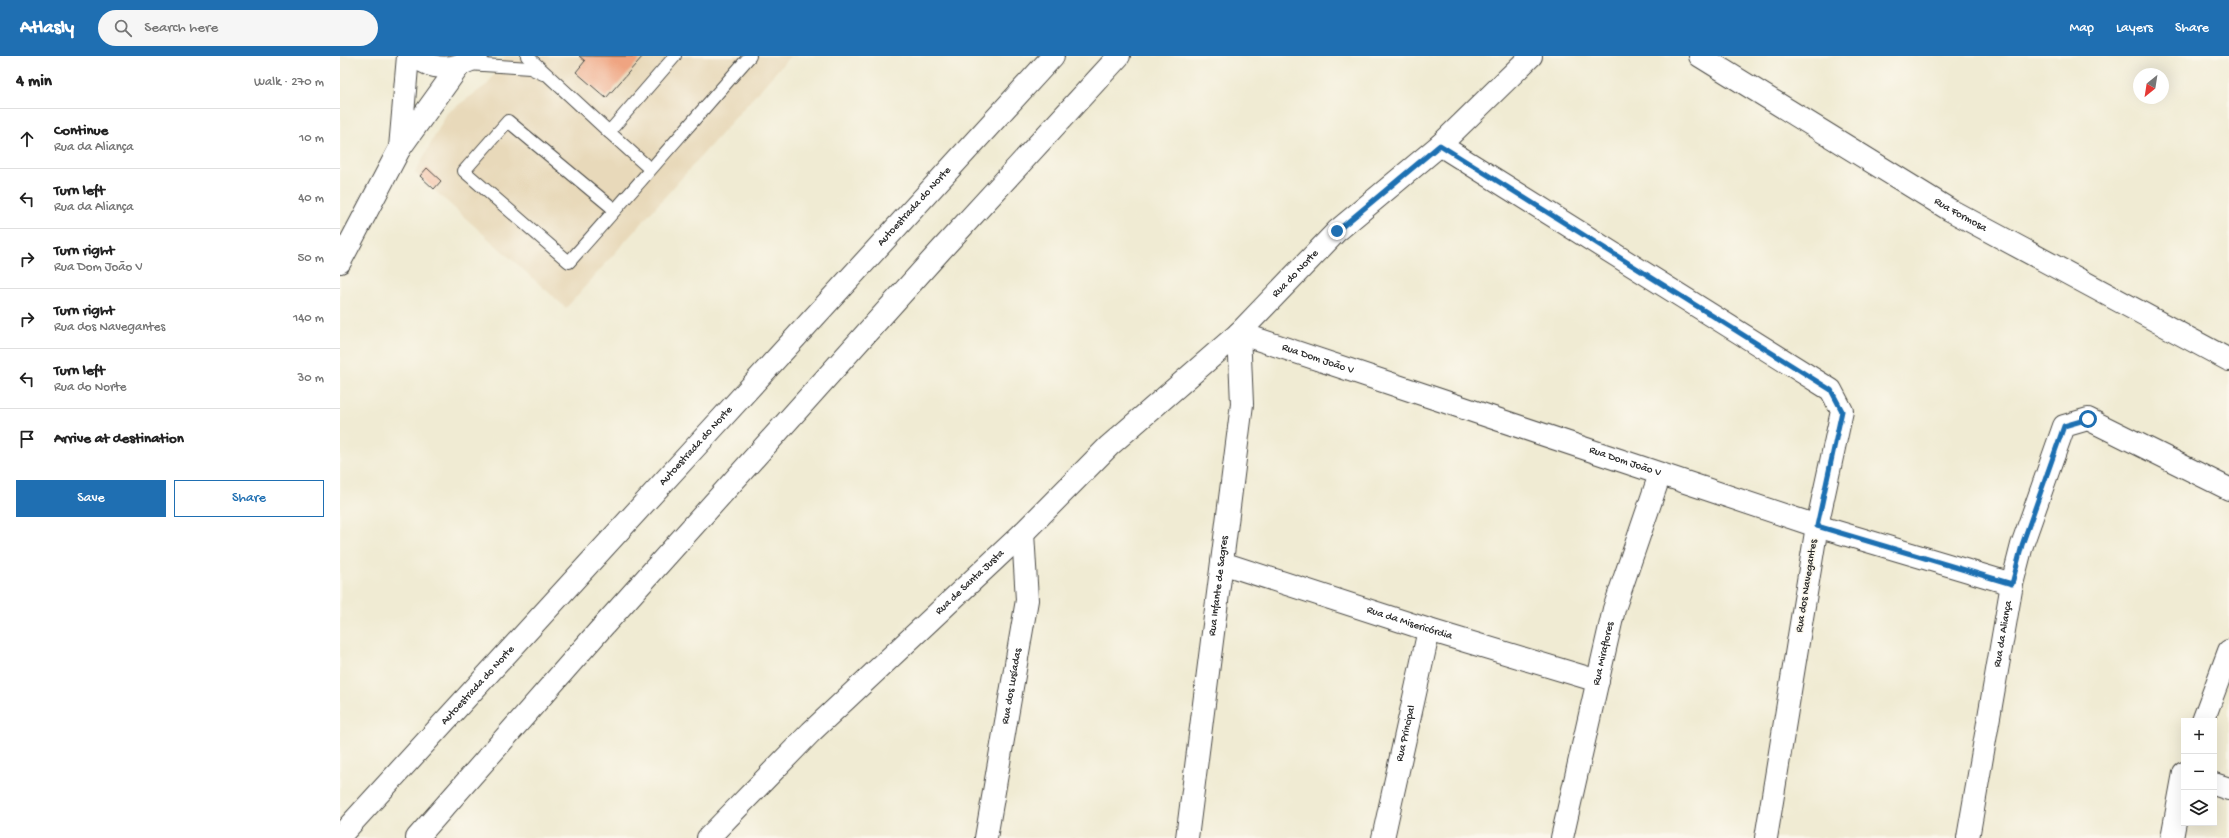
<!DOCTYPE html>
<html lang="en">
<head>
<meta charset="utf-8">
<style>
	body { margin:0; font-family:"Gochi Hand",sans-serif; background:#f6f6f6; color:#222 }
	.controls { position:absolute; right:12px; bottom:12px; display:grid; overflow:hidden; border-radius:0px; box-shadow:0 4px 16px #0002 }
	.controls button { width:36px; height:36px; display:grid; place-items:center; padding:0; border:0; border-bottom:1px solid #e0e0e0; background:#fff; color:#222; font:20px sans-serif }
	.compass { position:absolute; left:1793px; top:12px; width:36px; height:36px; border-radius:50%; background:#fff; box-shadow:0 4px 16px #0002; rotate:210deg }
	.stop { position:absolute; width:12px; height:12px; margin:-9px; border:3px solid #1f6fb2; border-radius:50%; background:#fff }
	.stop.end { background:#1f6fb2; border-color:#fff; box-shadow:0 1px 4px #0008 }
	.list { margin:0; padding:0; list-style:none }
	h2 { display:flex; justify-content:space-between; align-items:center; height:52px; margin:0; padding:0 16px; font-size:17px }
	h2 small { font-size:13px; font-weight:400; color:#767676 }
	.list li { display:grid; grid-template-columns:26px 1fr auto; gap:12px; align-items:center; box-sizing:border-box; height:60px; padding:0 16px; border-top:1px solid #e0e0e0 }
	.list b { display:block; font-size:15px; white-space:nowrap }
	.list p { margin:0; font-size:13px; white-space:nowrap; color:#767676 }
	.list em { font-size:13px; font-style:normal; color:#767676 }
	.actions { display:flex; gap:8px; padding:12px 16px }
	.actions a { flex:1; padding:9px 0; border:1px solid #1f6fb2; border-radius:0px; text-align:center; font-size:14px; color:#1f6fb2 }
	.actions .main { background:#1f6fb2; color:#fff }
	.icon { flex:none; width:22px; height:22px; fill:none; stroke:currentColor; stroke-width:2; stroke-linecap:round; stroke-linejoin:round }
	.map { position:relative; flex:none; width:1889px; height:782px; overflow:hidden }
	header { display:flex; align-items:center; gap:24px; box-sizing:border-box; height:56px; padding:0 20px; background:#1f6fb2; color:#fff }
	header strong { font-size:19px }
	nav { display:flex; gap:22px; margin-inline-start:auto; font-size:14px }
	.search { width:280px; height:36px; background:#f6f6f6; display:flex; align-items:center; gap:10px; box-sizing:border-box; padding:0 14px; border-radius:22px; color:#767676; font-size:15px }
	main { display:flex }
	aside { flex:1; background:#fff }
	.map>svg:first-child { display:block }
	.built { fill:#e8d9ba }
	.building { fill:#efa481 }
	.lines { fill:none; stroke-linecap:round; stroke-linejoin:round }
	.service-casing { stroke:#494844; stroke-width:14 }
	.minor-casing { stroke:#494844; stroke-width:24 }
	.tertiary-casing { stroke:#494844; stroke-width:24 }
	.motorway-casing { stroke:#494844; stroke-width:24 }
	.service { stroke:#fff; stroke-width:12 }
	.minor { stroke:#fff; stroke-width:22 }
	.tertiary { stroke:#fff; stroke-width:22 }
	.motorway { stroke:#fff; stroke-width:22 }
	.route { stroke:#1f6fb2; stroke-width:5 }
	.labels { text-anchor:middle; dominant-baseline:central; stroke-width:3; stroke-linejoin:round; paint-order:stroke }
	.street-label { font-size:11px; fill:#2b2b2b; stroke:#fbf7ec }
</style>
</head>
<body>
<header>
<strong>Atlasly</strong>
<div class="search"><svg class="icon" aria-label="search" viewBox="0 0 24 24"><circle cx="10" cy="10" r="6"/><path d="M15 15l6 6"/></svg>Search here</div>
<nav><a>Map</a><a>Layers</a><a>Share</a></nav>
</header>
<main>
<aside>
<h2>4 min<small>Walk · 270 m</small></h2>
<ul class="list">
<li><svg class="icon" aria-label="ahead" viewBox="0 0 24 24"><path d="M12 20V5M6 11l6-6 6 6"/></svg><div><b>Continue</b><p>Rua da Aliança</p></div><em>10 m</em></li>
<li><svg class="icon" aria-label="left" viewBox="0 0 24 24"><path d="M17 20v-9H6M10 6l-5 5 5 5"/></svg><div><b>Turn left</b><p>Rua da Aliança</p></div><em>40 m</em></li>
<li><svg class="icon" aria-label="right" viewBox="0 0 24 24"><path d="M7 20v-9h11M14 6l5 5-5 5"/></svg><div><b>Turn right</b><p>Rua Dom João V</p></div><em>50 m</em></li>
<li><svg class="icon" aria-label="right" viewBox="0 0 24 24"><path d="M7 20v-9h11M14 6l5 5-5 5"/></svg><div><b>Turn right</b><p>Rua dos Navegantes</p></div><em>140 m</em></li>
<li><svg class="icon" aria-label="left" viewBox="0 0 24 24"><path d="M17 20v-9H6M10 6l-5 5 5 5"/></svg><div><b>Turn left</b><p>Rua do Norte</p></div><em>30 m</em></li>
<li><svg class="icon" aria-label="arrive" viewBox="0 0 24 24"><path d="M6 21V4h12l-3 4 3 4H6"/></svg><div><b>Arrive at destination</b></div></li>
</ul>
<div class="actions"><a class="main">Save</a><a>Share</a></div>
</aside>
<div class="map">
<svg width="1889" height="782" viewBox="0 0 1889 782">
	<rect width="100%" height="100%" fill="#fbf7ec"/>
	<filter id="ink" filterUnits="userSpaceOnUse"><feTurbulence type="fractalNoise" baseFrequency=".025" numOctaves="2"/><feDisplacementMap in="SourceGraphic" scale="8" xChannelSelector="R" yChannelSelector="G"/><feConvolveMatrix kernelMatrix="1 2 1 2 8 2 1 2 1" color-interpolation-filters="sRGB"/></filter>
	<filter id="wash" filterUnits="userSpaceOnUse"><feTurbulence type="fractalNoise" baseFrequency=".012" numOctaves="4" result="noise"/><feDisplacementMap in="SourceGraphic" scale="16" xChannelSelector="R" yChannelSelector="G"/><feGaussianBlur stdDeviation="0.9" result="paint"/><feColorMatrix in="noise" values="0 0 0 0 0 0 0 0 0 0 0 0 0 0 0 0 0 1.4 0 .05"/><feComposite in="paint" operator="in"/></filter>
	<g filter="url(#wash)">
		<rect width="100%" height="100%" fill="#f0ebd3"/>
		<path class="built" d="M165,0H450L226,252L75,117L107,57L148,28Z"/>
		<g id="blocks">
			<g class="building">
				<path d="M239,0H303L266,42L236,16L245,5Z"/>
				<path d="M87,112L101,125L94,133L80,120Z"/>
			</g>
		</g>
	</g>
	<g filter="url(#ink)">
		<use href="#blocks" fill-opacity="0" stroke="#494844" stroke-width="1"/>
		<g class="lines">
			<g class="service-casing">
				<g id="service">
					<path d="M187,0L269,76L335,0"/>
					<path d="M127,8L190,12L203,18"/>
					<path d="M269,76L310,113"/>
					<path d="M275,154L168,65L124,115L229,206C290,138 350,68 410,0"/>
				</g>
			</g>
			<g class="minor-casing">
				<g id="minor">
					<path id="s1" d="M1360,0L1610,154L1889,304"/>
					<path d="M1100,89L1491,334L1502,355L1477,470L1426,782"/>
					<path id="s2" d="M899,277L1477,470L1672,528"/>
					<path id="s3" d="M882,507L1089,574L1258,625"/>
					<path d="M1863,665L1889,595"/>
					<path d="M1874,728L1889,733"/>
					<path id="s4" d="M368,782L471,676L683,477L769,390L899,277L997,175L1100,89L1191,0"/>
					<path id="s5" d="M646,782L687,544L683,477"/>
					<path id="s6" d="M847,782L902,348L899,277"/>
					<path id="s7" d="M1043,782L1089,574"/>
					<path id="s8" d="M1222,782L1274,553L1320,418"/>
					<path id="s9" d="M1628,782L1672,528L1682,489L1724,370L1748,363L1889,433"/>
					<path d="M1832,782L1844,717"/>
				</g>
			</g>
			<g class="tertiary-casing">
				<g id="tertiary">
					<path d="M74,0C94,16 117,14 137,0"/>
					<path d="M60,92L68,0"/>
					<path d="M0,206L60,92L119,10"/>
				</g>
			</g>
			<g class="motorway-casing">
				<g id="motorway">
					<path id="s10" d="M0,780C239,521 474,259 713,0"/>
					<path d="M77,782L258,576L601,194L779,0"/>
				</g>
			</g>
			<use href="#service" class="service"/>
			<use href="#minor" class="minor"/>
			<use href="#tertiary" class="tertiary"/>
			<use href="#motorway" class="motorway"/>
		</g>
	</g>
	<g class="lines" filter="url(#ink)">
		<path class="route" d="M997,175L1100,89L1491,334L1502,355L1477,470L1672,528L1682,489L1724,370L1748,363"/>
	</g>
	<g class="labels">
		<g class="street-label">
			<text stroke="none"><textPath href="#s10" startOffset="852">Autoestrada do Norte</textPath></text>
			<text stroke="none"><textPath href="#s1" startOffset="305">Rua Formosa</textPath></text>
			<text stroke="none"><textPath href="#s4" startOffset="815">Rua do Norte</textPath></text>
			<text stroke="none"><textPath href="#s2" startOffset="83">Rua Dom João V</textPath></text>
			<text stroke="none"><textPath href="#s10" startOffset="528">Autoestrada do Norte</textPath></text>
			<text stroke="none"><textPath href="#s2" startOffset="407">Rua Dom João V</textPath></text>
			<text stroke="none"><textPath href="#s4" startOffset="366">Rua de Santa Justa</textPath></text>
			<text stroke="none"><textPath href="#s6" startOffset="254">Rua Infante de Sagres</textPath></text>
			<text transform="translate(1467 530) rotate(-81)">Rua dos Navegantes</text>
			<text stroke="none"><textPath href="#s3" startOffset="197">Rua da Misericórdia</textPath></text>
			<text stroke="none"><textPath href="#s9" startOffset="207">Rua da Aliança</textPath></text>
			<text stroke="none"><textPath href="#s8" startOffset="189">Rua Miraflores</textPath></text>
			<text stroke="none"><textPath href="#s10" startOffset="204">Autoestrada do Norte</textPath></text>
			<text stroke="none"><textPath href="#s5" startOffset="154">Rua dos Lusíadas</textPath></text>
			<text stroke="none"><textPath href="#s7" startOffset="107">Rua Principal</textPath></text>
		</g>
	</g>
</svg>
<div class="controls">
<button>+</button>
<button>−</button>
<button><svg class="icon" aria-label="layers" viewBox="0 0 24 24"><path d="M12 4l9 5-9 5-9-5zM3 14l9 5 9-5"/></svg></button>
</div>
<svg class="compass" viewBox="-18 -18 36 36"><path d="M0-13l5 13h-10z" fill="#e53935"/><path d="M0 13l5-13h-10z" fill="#767676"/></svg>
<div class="stop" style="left:1748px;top:363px"></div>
<div class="stop end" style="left:997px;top:175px"></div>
</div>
</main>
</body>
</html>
